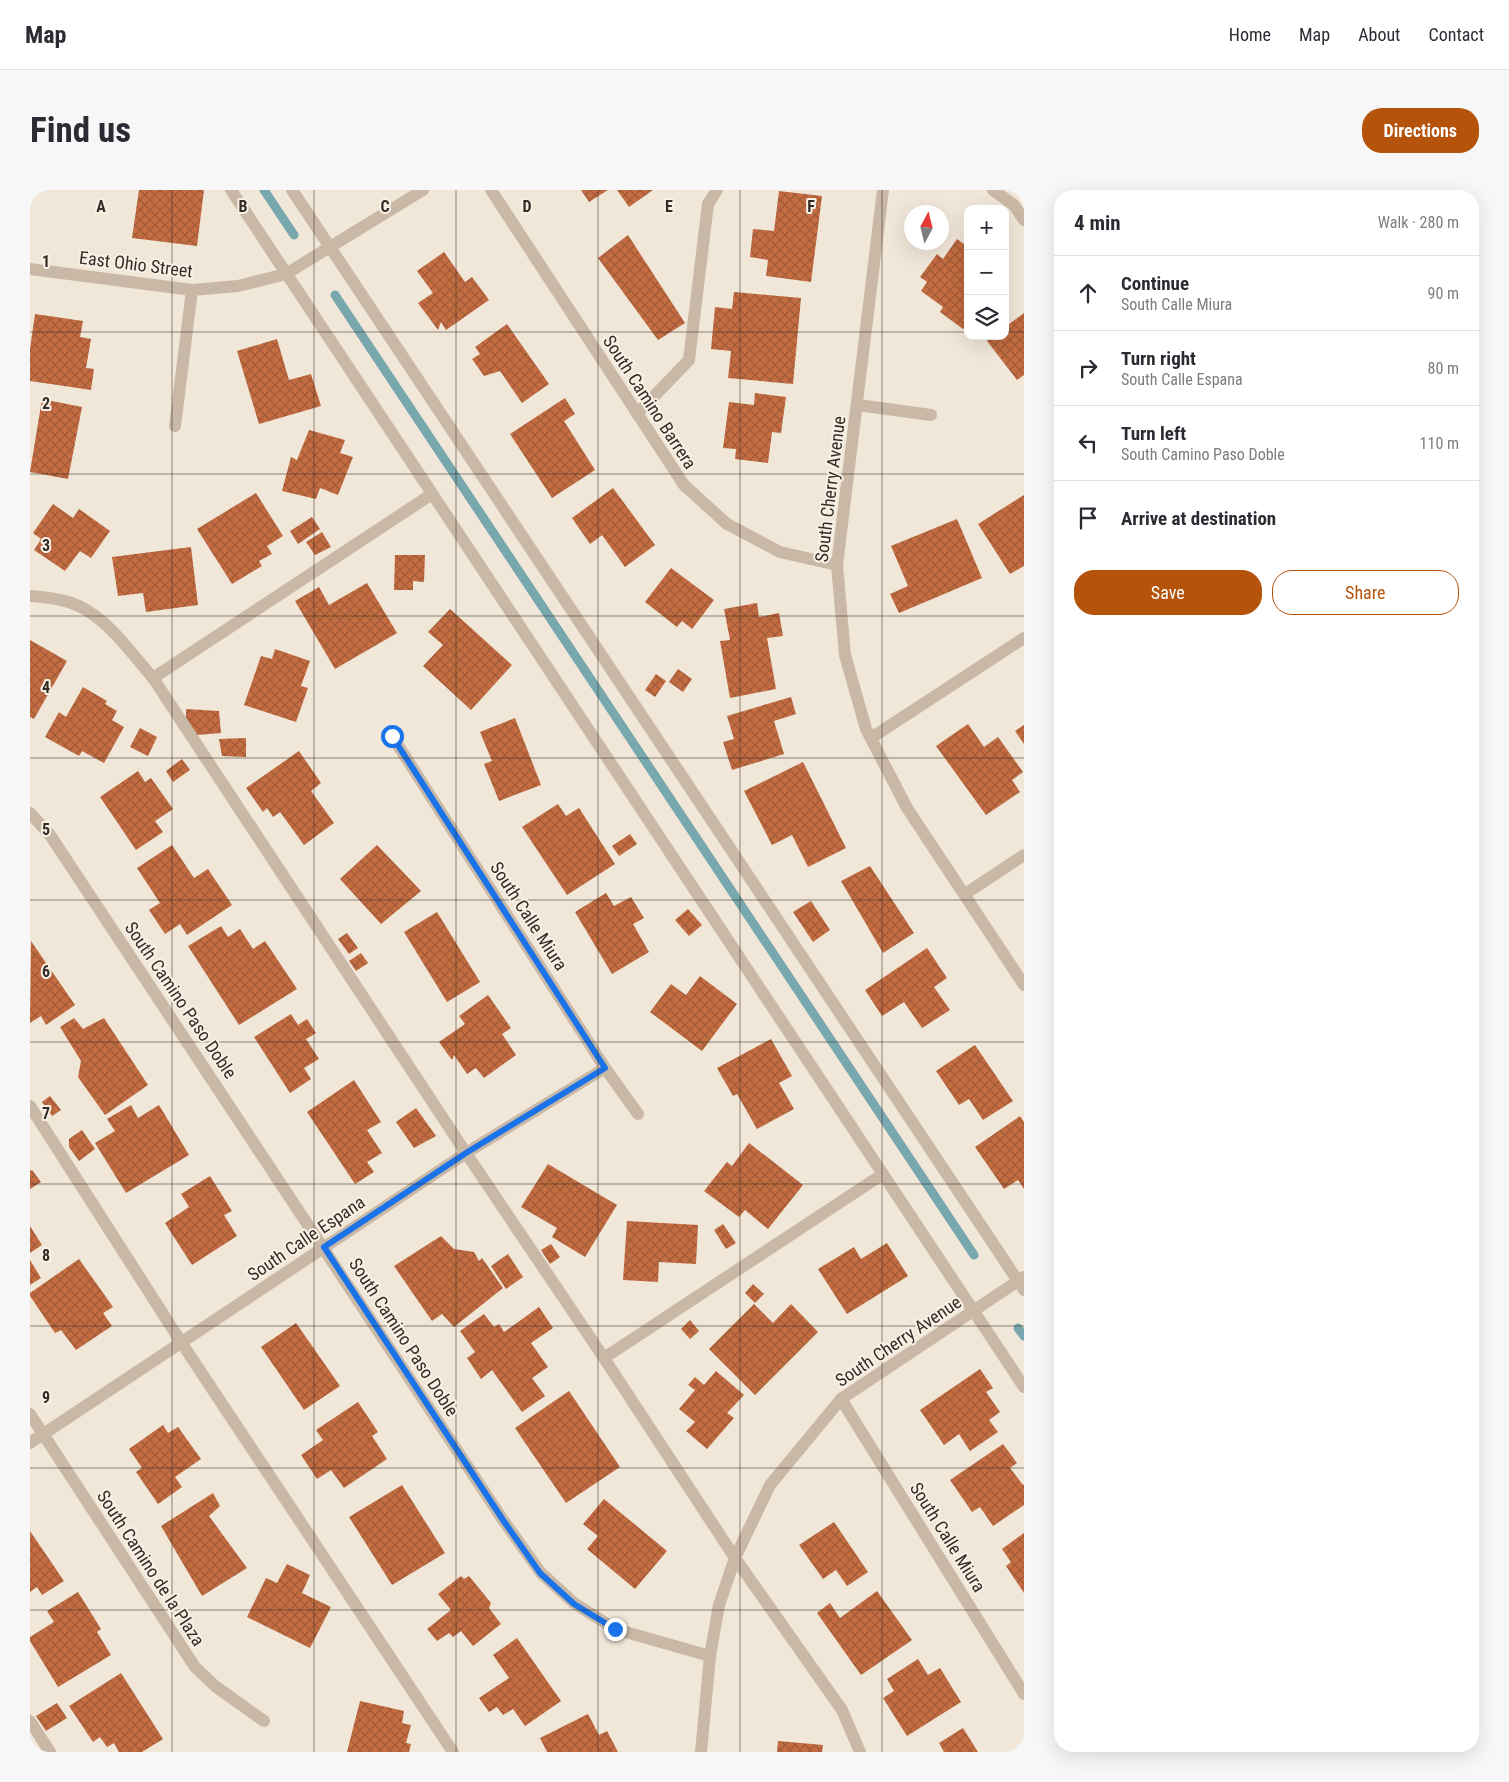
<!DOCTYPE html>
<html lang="en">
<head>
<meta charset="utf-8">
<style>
	body { margin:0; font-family:"Roboto Condensed",sans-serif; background:#f7f7f7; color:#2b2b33 }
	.controls { position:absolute; right:15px; top:15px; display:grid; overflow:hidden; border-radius:10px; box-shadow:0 5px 20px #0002 }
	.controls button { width:45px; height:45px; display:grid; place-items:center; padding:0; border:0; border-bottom:1px solid #e1e1e2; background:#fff; color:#2b2b33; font:25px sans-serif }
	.compass { position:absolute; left:874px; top:15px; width:45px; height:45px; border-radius:50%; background:#fff; box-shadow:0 5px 20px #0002; rotate:7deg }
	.stop { position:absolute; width:15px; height:15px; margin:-11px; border:4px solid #1a73e8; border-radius:50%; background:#fff }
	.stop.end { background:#1a73e8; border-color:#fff; box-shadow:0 1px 5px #0008 }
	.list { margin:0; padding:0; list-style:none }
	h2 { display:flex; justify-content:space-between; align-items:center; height:65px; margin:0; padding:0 20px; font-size:21px }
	h2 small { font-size:16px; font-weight:400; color:#7c7c81 }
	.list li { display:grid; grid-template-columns:32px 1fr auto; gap:15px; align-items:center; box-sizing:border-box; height:75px; padding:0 20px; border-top:1px solid #e1e1e2 }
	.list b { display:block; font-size:19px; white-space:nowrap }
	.list p { margin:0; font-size:16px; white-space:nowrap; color:#7c7c81 }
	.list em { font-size:16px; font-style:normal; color:#7c7c81 }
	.actions { display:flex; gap:10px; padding:15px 20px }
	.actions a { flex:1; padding:11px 0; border:1px solid #b45309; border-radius:20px; text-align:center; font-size:18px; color:#b45309 }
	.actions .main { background:#b45309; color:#fff }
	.icon { flex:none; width:28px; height:28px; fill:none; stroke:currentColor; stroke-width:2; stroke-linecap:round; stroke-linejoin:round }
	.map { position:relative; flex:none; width:994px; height:1562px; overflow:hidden; border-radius:20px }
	header { display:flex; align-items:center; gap:30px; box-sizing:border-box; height:70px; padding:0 25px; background:#fff; border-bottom:1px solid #e1e1e2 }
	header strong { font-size:24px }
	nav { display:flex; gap:28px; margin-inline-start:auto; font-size:18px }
	.intro { display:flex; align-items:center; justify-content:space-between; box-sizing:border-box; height:120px; padding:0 30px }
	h1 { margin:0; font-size:35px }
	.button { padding:12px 22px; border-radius:20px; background:#b45309; color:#fff; font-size:18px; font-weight:700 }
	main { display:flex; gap:30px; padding:0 30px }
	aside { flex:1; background:#fff; border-radius:20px; box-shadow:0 5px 20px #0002 }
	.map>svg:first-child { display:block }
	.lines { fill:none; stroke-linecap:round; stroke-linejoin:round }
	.stream { stroke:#78a7ae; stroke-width:9 }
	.building { fill:url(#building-cross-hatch) }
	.lane { stroke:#c9b8a5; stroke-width:12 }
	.street { stroke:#c9b8a5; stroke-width:12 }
	.route { stroke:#1a73e8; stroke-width:6 }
	.grid { fill:none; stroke:#342c26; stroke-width:1; stroke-opacity:0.55 }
	.labels { text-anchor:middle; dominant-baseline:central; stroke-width:4; stroke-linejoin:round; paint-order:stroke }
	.street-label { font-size:18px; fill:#342c26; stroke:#f9f1e5 }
	.grid-label { font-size:16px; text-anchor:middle; font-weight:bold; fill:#342c26; stroke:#f9f1e5; stroke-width:4; stroke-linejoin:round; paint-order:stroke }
</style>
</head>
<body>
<header>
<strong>Map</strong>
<nav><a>Home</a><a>Map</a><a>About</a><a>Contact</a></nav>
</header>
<div class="intro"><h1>Find us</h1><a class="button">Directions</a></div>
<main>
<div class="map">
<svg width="994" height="1562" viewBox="0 0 994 1562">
	<defs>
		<pattern id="building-cross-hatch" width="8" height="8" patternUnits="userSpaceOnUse" patternTransform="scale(1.25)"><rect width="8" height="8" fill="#c56d42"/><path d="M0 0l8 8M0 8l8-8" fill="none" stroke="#a15a37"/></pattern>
	</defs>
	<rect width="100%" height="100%" fill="#f1e7d9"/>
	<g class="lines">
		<g class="stream">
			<path d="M234,0L264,45"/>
			<path d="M305,105L944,1065"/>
			<path d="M988,1138L994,1146"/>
		</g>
	</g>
	<g class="building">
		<path d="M109,0H174L167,56L102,48Z"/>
		<path d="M551,0H578L559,12Z"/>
		<path d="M587,0H623L599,17Z"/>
		<path d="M749,1L792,6L781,92L736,86L738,70L720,67L723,39L744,41Z"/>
		<path d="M598,45L655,133L628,150L568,68Z"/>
		<path d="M927,49L938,57V134L933,139L910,122L913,117L891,101L897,92L890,87L907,64L913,69Z"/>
		<path d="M414,62L435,92L442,87L459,110L416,140L411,132L408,140L388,113L403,103L387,81Z"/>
		<path d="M704,102L771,108L763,194L698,188L701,161L681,159L685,117L702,119Z"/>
		<path d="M994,123V185L987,190L957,151L963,146H975V137Z"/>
		<path d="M5,124L53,131L50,147L61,149L56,178L64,179L61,200L0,191V159Z"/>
		<path d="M477,134L519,194L492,213L470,181L454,186L442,169L450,164L445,157Z"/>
		<path d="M247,149L259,190L281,184L291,216L229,234L207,161Z"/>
		<path d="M725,203L756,207L751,243L742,242L738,273L705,269L706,259L693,258L699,212L724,215Z"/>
		<path d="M535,208L545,224L534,231L565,280L522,308L480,244Z"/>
		<path d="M12,209L52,217L38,289L0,282Z"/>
		<path d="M279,240L315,250L310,263L323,267L308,305L290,298L286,309L252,301L261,267L267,270Z"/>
		<path d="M583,298L625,355L595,377L572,345L560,354L542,328Z"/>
		<path d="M226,303L253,346L237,356L242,364L229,371L232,376L202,394L167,339Z"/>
		<path d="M994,305V376L980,384L948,334Z"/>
		<path d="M23,314L43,328L49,319L80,341L61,368L50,361L35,381L4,360L11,349L3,343Z"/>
		<path d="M282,327L290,339L268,354L260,341Z"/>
		<path d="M927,329L952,388L869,423L860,404L878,396L861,356Z"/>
		<path d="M292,342L301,357L285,365L276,352Z"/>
		<path d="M161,357L168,415L116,422L113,403L88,406L82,367Z"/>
		<path d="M365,365H395L394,392L383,391V400H364Z"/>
		<path d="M641,378L684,410L662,439L652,431L647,437L615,412Z"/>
		<path d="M337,393L367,443L305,479L265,411L289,397L299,415Z"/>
		<path d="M727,413L729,427L749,423L753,446L737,448L746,499L700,508L690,451L700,450L694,419Z"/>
		<path d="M420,419L482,475L441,520L393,476L413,455L398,442Z"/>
		<path d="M0,450L37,471L4,529L0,527Z"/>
		<path d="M245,459L280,471L271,496L278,498L266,532L214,515L231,466L242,469Z"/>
		<path d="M648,479L662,489L653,502L639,492Z"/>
		<path d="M626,484L636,491L625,507L615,500Z"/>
		<path d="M53,497L77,511L75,514L87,521L82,530L94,537L74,573L52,561L49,566L15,547L29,522L36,527Z"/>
		<path d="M761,507L766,524L744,531L754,564L702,580L693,552L704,549L697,526Z"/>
		<path d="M156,519L189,521L191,543L167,545L156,530Z"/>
		<path d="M485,528L511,595L469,611L454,574L462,571L450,542Z"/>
		<path d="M938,534L954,557L968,547L993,582L982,590L990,602L956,625L906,556Z"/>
		<path d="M994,535V554L985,541Z"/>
		<path d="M110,538L127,547L118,566L100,557Z"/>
		<path d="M216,548V567L192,566L189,549Z"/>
		<path d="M269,561L291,593L281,601L304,633L274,655L250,622L243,627L237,618L233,622L216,598Z"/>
		<path d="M152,569L160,580L143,592L136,581Z"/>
		<path d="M773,572L816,658L778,677L762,645L742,655L714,601Z"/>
		<path d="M108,581L115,592L121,588L143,619L125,631L133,642L106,660L70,607Z"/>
		<path d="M528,614L536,626L549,618L585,674L537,705L492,637Z"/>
		<path d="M600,644L607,654L589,666L582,656Z"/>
		<path d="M142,655L164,688L178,679L202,715L157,745L150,734L135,744L119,720L130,713L107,678Z"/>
		<path d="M347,655L391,701L351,734L310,689Z"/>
		<path d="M840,676L884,743L853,763L811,691Z"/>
		<path d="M576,703L584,716L601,707L614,728L603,734L619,762L582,784L545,722Z"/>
		<path d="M781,711L800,740L783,752L763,722Z"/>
		<path d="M658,719L672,735L659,746L645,730Z"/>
		<path d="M407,722L450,792L417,812L374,742Z"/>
		<path d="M191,736L198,747L210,739L223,759L235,751L267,799L209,835L158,756Z"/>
		<path d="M317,743L328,758L319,764L308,749Z"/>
		<path d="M1,751L45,815L16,835L11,826L0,833Z"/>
		<path d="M897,758L917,788L904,797L920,820L892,838L874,812L852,826L835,800Z"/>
		<path d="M331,763L338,773L326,781L319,771Z"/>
		<path d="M670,786L707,814L672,861L620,822L641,794L656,805Z"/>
		<path d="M458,805L481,838L472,844L486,865L454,888L446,878L437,884L424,865L422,870L409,852L435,834L429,826Z"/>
		<path d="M261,824L268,835L277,829L286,843L276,849L289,869L274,878L281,889L260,903L224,847Z"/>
		<path d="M44,828L53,839L74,828L118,895L75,925L48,887L51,871L30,837Z"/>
		<path d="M741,849L762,886L749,893L764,919L727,939L707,904L703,906L687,878Z"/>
		<path d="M945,855L983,911L953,930L939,909L929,915L906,881Z"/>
		<path d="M324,890L351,932L337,940L352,963L337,972L344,982L325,994L277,922Z"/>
		<path d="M20,906L31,920L22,926L12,912Z"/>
		<path d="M101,915L108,928L129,915L159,965L96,1003L65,953L85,941L77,929Z"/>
		<path d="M386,918L406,946L384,958L366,932Z"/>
		<path d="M990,926L994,932V999L988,990L974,999L945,957Z"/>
		<path d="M52,940L65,959L49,971L39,957V949Z"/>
		<path d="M719,953L773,995L738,1039L715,1020L709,1027L674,1001L697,972L702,976Z"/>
		<path d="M518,974L587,1015L555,1067L522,1047L527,1038L491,1017Z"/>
		<path d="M2,980L11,992L0,999V981Z"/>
		<path d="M180,986L202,1021L194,1025L207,1046L162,1075L135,1033L159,1017L151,1004Z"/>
		<path d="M597,1031L668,1035L666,1074L629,1072L628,1092L593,1090Z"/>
		<path d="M693,1034L706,1053L696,1059L684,1040Z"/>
		<path d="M0,1036L12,1055L0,1063Z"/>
		<path d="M411,1046L424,1059L444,1062L449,1071L452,1068L473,1098L424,1137L412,1124L402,1131L364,1076Z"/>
		<path d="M857,1053L878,1086L817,1124L788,1079L824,1057L831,1069Z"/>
		<path d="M521,1054L530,1067L520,1074L511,1060Z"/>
		<path d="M478,1064L493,1087L476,1099L461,1076Z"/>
		<path d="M49,1069L83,1117L73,1123L82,1136L46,1160L31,1140L25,1143L0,1106V1103Z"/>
		<path d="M0,1070L11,1088L0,1095Z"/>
		<path d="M723,1094L734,1104L725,1113L715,1103Z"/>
		<path d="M724,1114L743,1133L761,1114L788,1142L725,1205L679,1159Z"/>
		<path d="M509,1117L523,1138L501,1153L518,1177L502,1188L515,1206L492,1222L462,1180L451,1189L437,1168L445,1162L430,1141L454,1124L464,1137L469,1134L474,1142Z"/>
		<path d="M660,1130L669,1141L660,1149L651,1139Z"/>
		<path d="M266,1133L310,1196L274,1220L231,1157Z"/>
		<path d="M950,1179L963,1198L956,1202L970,1222L959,1230L968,1242L940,1261L929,1244L914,1255L890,1220Z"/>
		<path d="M686,1181L714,1205L697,1223L704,1228L677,1259L656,1241L665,1232L649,1219L665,1200L658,1195L665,1187L674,1195Z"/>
		<path d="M539,1201L590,1277L536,1313L485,1238Z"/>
		<path d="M328,1212L348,1242L342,1246L357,1269L314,1298L301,1280L287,1289L271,1265L293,1250L286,1240Z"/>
		<path d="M133,1235L138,1243L148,1237L171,1269L145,1287L152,1297L128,1314L106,1282L112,1278L99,1259Z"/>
		<path d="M973,1254L987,1273L980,1278L993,1295L994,1294V1315L963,1336L950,1317L942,1322L920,1290Z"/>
		<path d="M372,1295L415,1363L362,1395L319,1327Z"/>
		<path d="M183,1303L190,1316L179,1326L217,1378L172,1406L131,1336Z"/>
		<path d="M574,1309L637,1361L605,1399L557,1359L568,1346L553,1334Z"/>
		<path d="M804,1332L838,1382L817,1396L806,1380L793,1389L769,1355Z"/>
		<path d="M0,1341L34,1391L12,1405L7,1397L0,1402Z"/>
		<path d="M994,1343V1403L976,1376L981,1372L972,1359Z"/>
		<path d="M257,1374L280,1385L272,1403L301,1417L280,1458L217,1427L236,1388L247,1393Z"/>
		<path d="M431,1386L434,1389L439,1386L461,1413L459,1418L471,1434L443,1456L431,1441L423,1447L419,1443L407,1451L397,1439L421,1420L408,1404Z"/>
		<path d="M847,1401L882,1450L831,1485L787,1423L800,1413L810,1428Z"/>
		<path d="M48,1402L71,1439L67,1442L81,1465L28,1497L0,1451V1447L24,1432L17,1421Z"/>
		<path d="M487,1448L531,1511L495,1536L483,1519L473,1525L467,1517L459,1522L449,1508L479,1488L463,1465Z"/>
		<path d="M888,1469L898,1485L910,1478L931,1512L877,1546L853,1508L864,1501L857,1489Z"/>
		<path d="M91,1483L133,1549L112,1562H89L84,1553L77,1557L70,1547L63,1552L39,1516Z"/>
		<path d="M330,1511L374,1521L372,1533L381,1535L376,1553L381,1554L379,1562H317Z"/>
		<path d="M27,1513L37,1528L16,1541L6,1526Z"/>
		<path d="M558,1524L569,1545L577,1541L588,1562H517L510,1548Z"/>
		<path d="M933,1538L948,1562H914L909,1553Z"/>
		<path d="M748,1551L793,1555L792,1562H747Z"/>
	</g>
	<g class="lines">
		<g class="lane">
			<path d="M201,0L994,1197"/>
			<path d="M262,0L994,1100"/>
			<path d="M963,0L984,15L994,30"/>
			<path d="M607,224L659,170L678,14L687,0"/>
			<path d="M0,406C16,407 34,409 49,416C80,431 101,463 123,488L436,963L574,1168L705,1368L812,1520L830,1562"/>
			<path d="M123,488L402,304"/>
			<path d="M841,548L994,448"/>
			<path d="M0,916L151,1152L423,1562"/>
			<path d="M574,1168L853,984"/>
			<path d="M0,1531L20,1562"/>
		</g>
		<g class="street">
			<path d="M461,0L654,295L697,334L750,362L807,375"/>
			<path d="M853,0L807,375L815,465L836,539L877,618L994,795"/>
			<path d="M0,79L162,100L208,96L256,84L393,0"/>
			<path d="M828,215L901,225"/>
			<path d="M145,236L162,100"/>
			<path d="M362,546L575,878L608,924"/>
			<path d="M0,623L20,645L473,1330L511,1383L544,1413L585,1439L680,1466"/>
			<path d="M935,704L994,665"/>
			<path d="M811,1209L994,1504"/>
			<path d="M0,1224L165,1477L185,1496L234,1531"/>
			<path d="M0,1253L436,963L575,878"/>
			<path d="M671,1562L680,1466L689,1415L705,1368L740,1295L811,1209L994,1087"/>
		</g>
	</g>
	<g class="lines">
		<path class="route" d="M362,546L575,878L436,963L294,1057L473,1330L510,1383L544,1414L585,1439"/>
	</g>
	<path class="grid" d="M142,0V1562M284,0V1562M426,0V1562M568,0V1562M710,0V1562M852,0V1562M0,142H938M975,142H994M0,284H994M0,426H994M0,568H994M0,710H994M0,852H994M0,994H994M0,1136H994M0,1278H994M0,1420H994"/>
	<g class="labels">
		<g class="street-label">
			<text transform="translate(106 74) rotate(7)">East Ohio Street</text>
			<text transform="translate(620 212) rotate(57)">South Camino Barrera</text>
			<text transform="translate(800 299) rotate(-83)">South Cherry Avenue</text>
			<text transform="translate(499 726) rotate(57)">South Calle Miura</text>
			<text transform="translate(151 810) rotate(56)">South Camino Paso Doble</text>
			<text transform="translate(276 1048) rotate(-34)">South Calle Espana</text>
			<text transform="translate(374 1147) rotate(57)">South Camino Paso Doble</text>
			<text transform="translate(868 1151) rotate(-34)">South Cherry Avenue</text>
			<text transform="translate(918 1347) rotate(58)">South Calle Miura</text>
			<text transform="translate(121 1378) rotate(57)">South Camino de la Plaza</text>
		</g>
	</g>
	<g class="grid-label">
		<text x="71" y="22">A</text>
		<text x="213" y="22">B</text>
		<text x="355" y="22">C</text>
		<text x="497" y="22">D</text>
		<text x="639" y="22">E</text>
		<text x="781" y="22">F</text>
		<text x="16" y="77">1</text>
		<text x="16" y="219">2</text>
		<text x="16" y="361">3</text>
		<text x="16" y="503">4</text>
		<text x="16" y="645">5</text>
		<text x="16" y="787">6</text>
		<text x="16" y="929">7</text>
		<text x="16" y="1071">8</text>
		<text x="16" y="1213">9</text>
	</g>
</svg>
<div class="controls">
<button>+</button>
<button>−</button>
<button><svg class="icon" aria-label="layers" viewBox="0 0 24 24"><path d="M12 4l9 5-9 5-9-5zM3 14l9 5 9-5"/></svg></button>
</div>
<svg class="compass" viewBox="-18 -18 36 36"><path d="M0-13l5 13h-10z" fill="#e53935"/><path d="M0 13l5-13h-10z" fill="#7c7c81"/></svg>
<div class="stop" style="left:362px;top:546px"></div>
<div class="stop end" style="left:585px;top:1439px"></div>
</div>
<aside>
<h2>4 min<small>Walk · 280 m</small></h2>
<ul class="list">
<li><svg class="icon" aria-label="ahead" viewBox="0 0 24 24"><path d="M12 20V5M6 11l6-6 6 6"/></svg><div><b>Continue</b><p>South Calle Miura</p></div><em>90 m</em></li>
<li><svg class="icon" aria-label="right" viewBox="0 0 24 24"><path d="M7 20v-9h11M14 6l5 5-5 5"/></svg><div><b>Turn right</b><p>South Calle Espana</p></div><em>80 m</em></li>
<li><svg class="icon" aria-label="left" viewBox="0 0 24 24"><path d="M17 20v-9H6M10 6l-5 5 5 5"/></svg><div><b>Turn left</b><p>South Camino Paso Doble</p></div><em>110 m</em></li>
<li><svg class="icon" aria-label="arrive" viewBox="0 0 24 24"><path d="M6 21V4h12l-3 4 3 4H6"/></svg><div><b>Arrive at destination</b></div></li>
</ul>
<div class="actions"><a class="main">Save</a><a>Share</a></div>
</aside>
</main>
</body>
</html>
